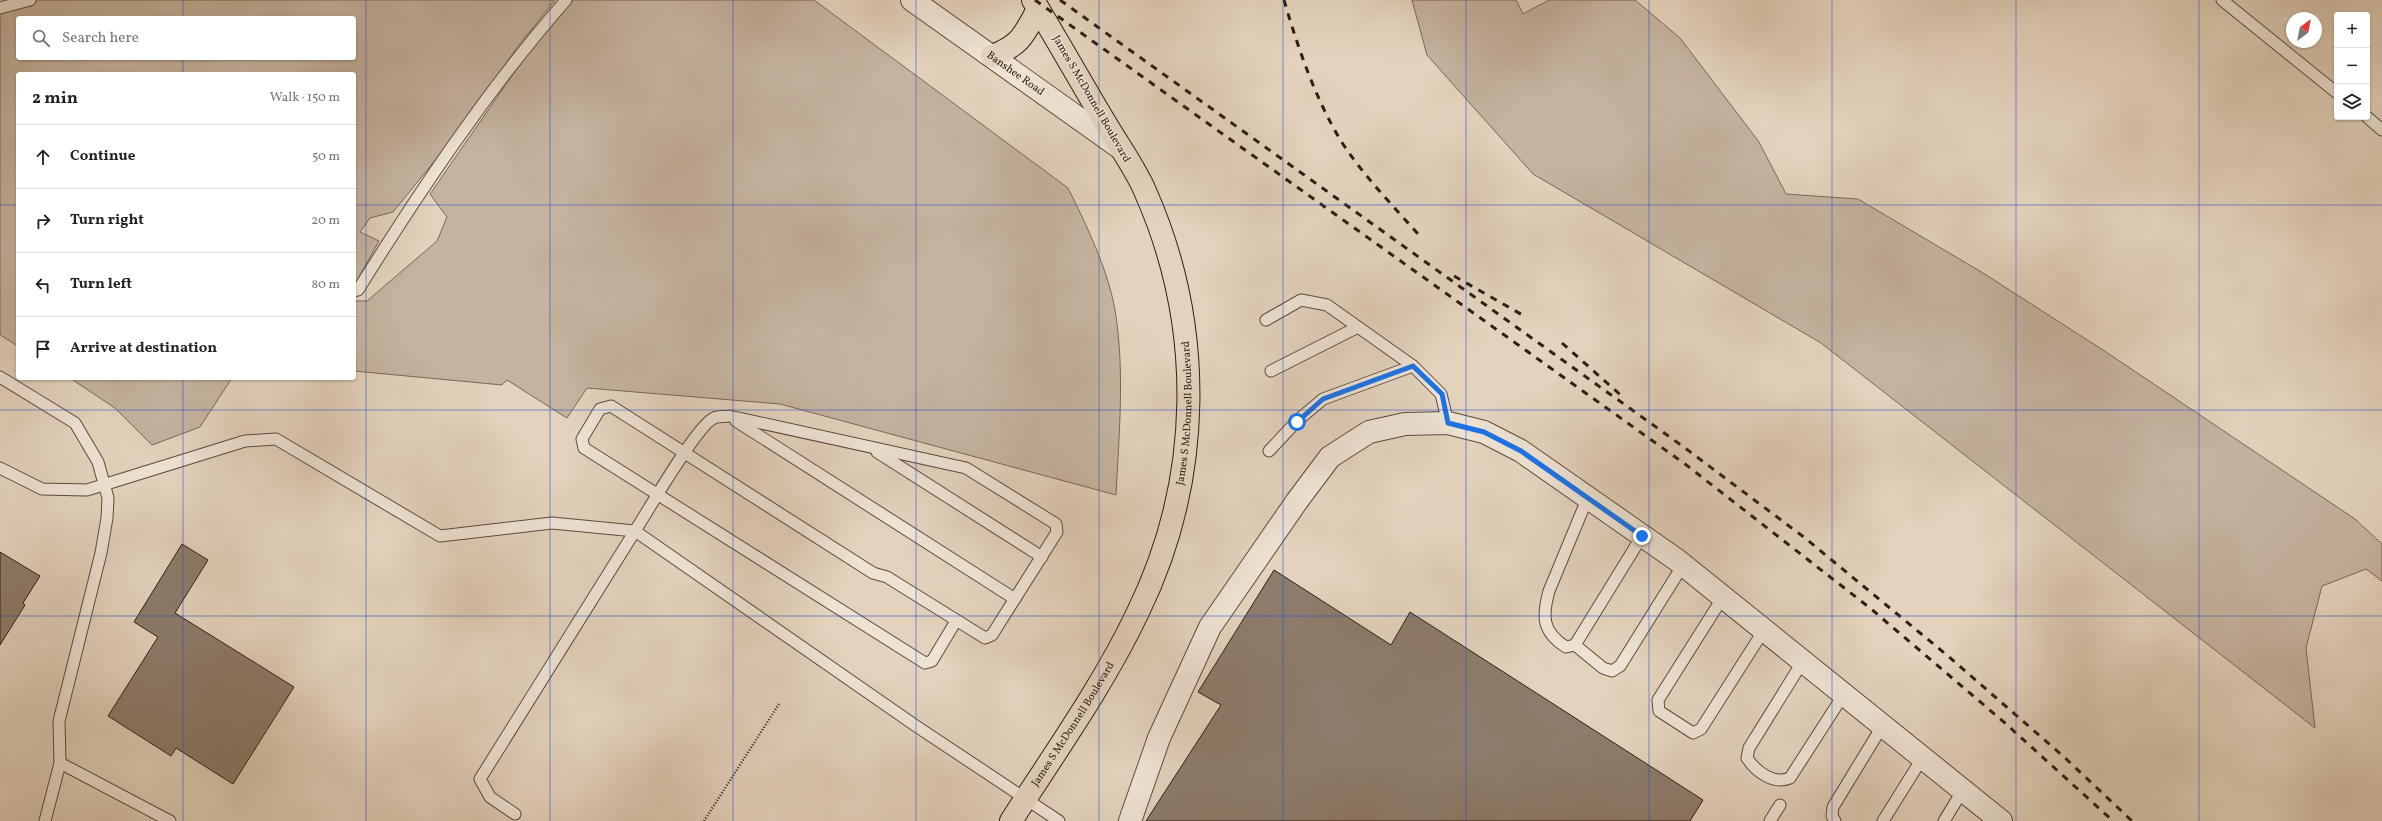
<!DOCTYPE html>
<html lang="en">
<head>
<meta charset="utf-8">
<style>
	body { margin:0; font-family:Vollkorn,serif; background:#f2f2f2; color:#222 }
	.controls { position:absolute; right:12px; top:12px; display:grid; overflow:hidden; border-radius:4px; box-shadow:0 1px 3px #0004 }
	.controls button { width:36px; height:36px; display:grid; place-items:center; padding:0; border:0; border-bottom:1px solid #e0e0e0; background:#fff; color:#222; font:20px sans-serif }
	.compass { position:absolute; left:2286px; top:12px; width:36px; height:36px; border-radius:50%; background:#fff; box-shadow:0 1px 3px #0004; rotate:32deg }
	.stop { position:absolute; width:12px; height:12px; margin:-9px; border:3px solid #1a73e8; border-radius:50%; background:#fff }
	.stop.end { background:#1a73e8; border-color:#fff; box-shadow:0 1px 4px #0008 }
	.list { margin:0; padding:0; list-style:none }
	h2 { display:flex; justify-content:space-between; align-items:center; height:52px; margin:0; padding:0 16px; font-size:17px }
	h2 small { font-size:13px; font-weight:400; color:#767676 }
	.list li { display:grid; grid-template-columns:26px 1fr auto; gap:12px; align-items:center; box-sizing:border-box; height:64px; padding:0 16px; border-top:1px solid #e0e0e0 }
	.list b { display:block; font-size:15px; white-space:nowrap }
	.list em { font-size:13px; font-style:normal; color:#767676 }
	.icon { flex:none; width:22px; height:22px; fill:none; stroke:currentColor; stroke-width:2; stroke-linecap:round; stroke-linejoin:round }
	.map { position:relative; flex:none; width:2382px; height:821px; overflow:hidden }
	.search { position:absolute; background:#fff; box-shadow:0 1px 3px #0004; left:16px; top:16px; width:340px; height:44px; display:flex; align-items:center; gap:10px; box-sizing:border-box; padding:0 14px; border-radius:4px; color:#767676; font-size:15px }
	.panel { position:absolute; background:#fff; box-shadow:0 1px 3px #0004; left:16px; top:72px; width:340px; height:308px; border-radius:4px }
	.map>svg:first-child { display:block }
	.green { fill:#c5b39f; stroke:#7a685a; fill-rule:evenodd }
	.building { fill:#8d7c6b; stroke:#301e14 }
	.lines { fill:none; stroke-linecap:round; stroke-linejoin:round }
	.lane-casing { stroke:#5d4b3e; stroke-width:13 }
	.street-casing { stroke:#5d4b3e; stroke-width:24 }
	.primary-casing { stroke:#301e14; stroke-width:24 }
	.path { stroke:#301e14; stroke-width:2.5; stroke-dasharray:1 2; stroke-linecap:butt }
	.lane { stroke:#ede2d3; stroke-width:11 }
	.street { stroke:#ede2d3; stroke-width:22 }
	.primary { stroke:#e3d2bc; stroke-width:22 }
	.rail { stroke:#301e14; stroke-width:3; stroke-dasharray:7 7; stroke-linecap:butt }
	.route { stroke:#1a73e8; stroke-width:5 }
	.grid { fill:none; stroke:#1d4ed8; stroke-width:1; stroke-opacity:0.55 }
	.labels { text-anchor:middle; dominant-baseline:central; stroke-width:3; stroke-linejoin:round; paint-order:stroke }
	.street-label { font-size:11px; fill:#301e14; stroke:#ede2d3 }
</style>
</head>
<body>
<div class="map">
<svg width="2382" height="821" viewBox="0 0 2382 821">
	<rect width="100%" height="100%" fill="#e3d2bc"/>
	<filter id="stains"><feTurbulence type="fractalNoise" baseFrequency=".005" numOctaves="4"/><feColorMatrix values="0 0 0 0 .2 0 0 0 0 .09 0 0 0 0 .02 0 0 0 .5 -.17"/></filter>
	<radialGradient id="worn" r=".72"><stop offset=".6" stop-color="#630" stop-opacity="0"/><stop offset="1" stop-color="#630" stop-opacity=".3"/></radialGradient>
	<g class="green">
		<path d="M35,0H555L519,45L450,142L393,212L370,218L360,232L379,241L354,286V74H18V346L0,335V10ZM18,18H354V58H18Z"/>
		<path d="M573,0H814L1068,188C1086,224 1108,270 1115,310C1125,371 1119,434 1116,495L780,404L587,388L567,418L507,380L502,385L354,371V301H367L437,241L447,217L430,194L527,54Z"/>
		<path d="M1412,0H1516L1523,14L1549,0H1635L1680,38L1759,142L1786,194L1858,199L1983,273L2106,352L2355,519L2382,544V581L2366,569L2322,586L2306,648L2315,728L1821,343L1533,174L1427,55Z"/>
		<path d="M70,378H232L200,427L152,445L115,408Z"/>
	</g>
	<g class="building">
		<path d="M182,544L208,560L175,613L294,687L233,784L176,748L171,756L108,716L158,637L134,622Z"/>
		<path d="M0,552L40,576L23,603L25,605L0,645Z"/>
		<path d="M1274,570L1391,645L1410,612L1703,800L1690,821H1146L1221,705L1198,692Z"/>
	</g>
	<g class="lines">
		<g class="lane-casing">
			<g id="lane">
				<path d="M2222,0L2337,93"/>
				<path d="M0,8L30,0"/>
				<path d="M2367,117L2382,130"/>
				<path d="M354,291L358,290C421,189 488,89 566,0"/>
				<path d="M1266,320L1301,300L1327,305L1413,366L1441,394L1448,423"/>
				<path d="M1271,371L1358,327"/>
				<path d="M0,377L75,423L98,462L108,498L107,518L101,553L59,721L60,763L45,821"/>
				<path d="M736,421L1015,599"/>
				<path d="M1269,451L1297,421L1323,399L1413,366"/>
				<path d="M877,452L1042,557"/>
				<path d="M0,468L42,489L87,490L245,441L276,439L440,536L552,523L635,531L916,726L1059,821"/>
				<path d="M1588,497L1549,591C1542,616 1542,632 1566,647L1575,645L1642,536"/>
				<path d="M1723,597L1658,700L1659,711L1693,733L1701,729L1764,630"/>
				<path d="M1575,645L1603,668L1612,671L1620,666L1683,565"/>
				<path d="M1803,661L1749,748L1747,758C1756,772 1774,785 1790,778L1844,694"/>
				<path d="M60,763L170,821"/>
				<path d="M515,814L490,797L480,779L635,531C648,511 697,425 714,418C718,416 725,417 729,416L966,468L1056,524L1057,532L992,635L985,638L887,577L873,573L611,406L600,409L582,439L584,448L925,663L932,661L956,621"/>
				<path d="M1770,821L1780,805"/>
				<path d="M1835,821L1832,816L1833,807L1883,725"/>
				<path d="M1883,821L1923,757"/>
				<path d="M1944,821L1963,790"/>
			</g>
		</g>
		<g class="street-casing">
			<g id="street">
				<path id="s1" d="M912,0L1119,147"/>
				<path d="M1130,821L1159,738L1210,627L1297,501L1330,457L1369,432L1405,424L1448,423L1484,432L1521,451L1677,560L2001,821"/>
			</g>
		</g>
		<g class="primary-casing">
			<g id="primary">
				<path d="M992,56C1021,45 1024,35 1038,9"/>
				<path id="s2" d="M1011,821C1054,754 1104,684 1138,612C1203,479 1205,326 1145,191C1136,170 1121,149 1109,129C1083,86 1059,43 1033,0"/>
			</g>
		</g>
		<path class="path" d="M704,821L779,704"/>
		<use href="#lane" class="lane"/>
		<use href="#street" class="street"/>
		<use href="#primary" class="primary"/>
		<g class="rail">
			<path d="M1035,0L1685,464L1870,608L2005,723L2113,821"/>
			<path d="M1060,0L1681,445L1805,538L1948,656L2063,756L2132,821"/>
			<path d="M1284,0C1298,48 1315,98 1341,141C1363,175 1392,205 1419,235"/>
			<path d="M1454,276L1526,317"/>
			<path d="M1562,343L1624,398"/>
		</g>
	</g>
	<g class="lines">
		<path class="route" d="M1297,422L1323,399L1413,366L1442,394L1448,423L1484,432L1521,451L1642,536"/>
	</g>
	<path class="grid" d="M183,0V18M366,0V821M550,0V821M733,0V821M916,0V821M1099,0V821M1283,0V821M1466,0V821M1649,0V821M1832,0V821M2016,0V821M2199,0V821M183,58V74M0,205H18M354,205H2382M183,378V821M0,410H2382M0,616H2382"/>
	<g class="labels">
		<g class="street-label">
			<text stroke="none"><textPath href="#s1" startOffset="127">Banshee Road</textPath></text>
			<text transform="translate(1091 99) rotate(60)">James S McDonnell Boulevard</text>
			<text stroke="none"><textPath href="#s2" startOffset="451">James S McDonnell Boulevard</textPath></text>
			<text stroke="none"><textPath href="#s2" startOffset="115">James S McDonnell Boulevard</textPath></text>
		</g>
	</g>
	<rect width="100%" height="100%" filter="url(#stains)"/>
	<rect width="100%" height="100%" fill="url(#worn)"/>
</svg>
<div class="controls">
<button>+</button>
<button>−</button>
<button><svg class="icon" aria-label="layers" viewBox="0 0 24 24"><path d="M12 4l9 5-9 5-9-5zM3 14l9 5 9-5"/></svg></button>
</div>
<svg class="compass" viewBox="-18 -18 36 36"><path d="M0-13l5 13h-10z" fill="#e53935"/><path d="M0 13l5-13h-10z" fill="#767676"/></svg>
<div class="stop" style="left:1297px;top:422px"></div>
<div class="stop end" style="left:1642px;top:536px"></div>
<div class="search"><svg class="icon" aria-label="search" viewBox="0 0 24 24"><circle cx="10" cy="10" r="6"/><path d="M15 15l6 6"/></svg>Search here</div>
<section class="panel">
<h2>2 min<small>Walk · 150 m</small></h2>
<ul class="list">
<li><svg class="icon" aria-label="ahead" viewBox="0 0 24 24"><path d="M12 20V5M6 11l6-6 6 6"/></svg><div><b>Continue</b></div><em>50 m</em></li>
<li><svg class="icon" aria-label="right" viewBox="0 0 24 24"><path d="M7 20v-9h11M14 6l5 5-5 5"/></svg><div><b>Turn right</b></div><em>20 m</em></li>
<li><svg class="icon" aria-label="left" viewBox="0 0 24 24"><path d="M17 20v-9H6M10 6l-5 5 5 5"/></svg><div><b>Turn left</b></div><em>80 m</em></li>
<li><svg class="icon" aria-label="arrive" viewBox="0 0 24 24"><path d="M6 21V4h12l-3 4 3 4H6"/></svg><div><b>Arrive at destination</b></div></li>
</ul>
</section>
</div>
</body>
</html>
